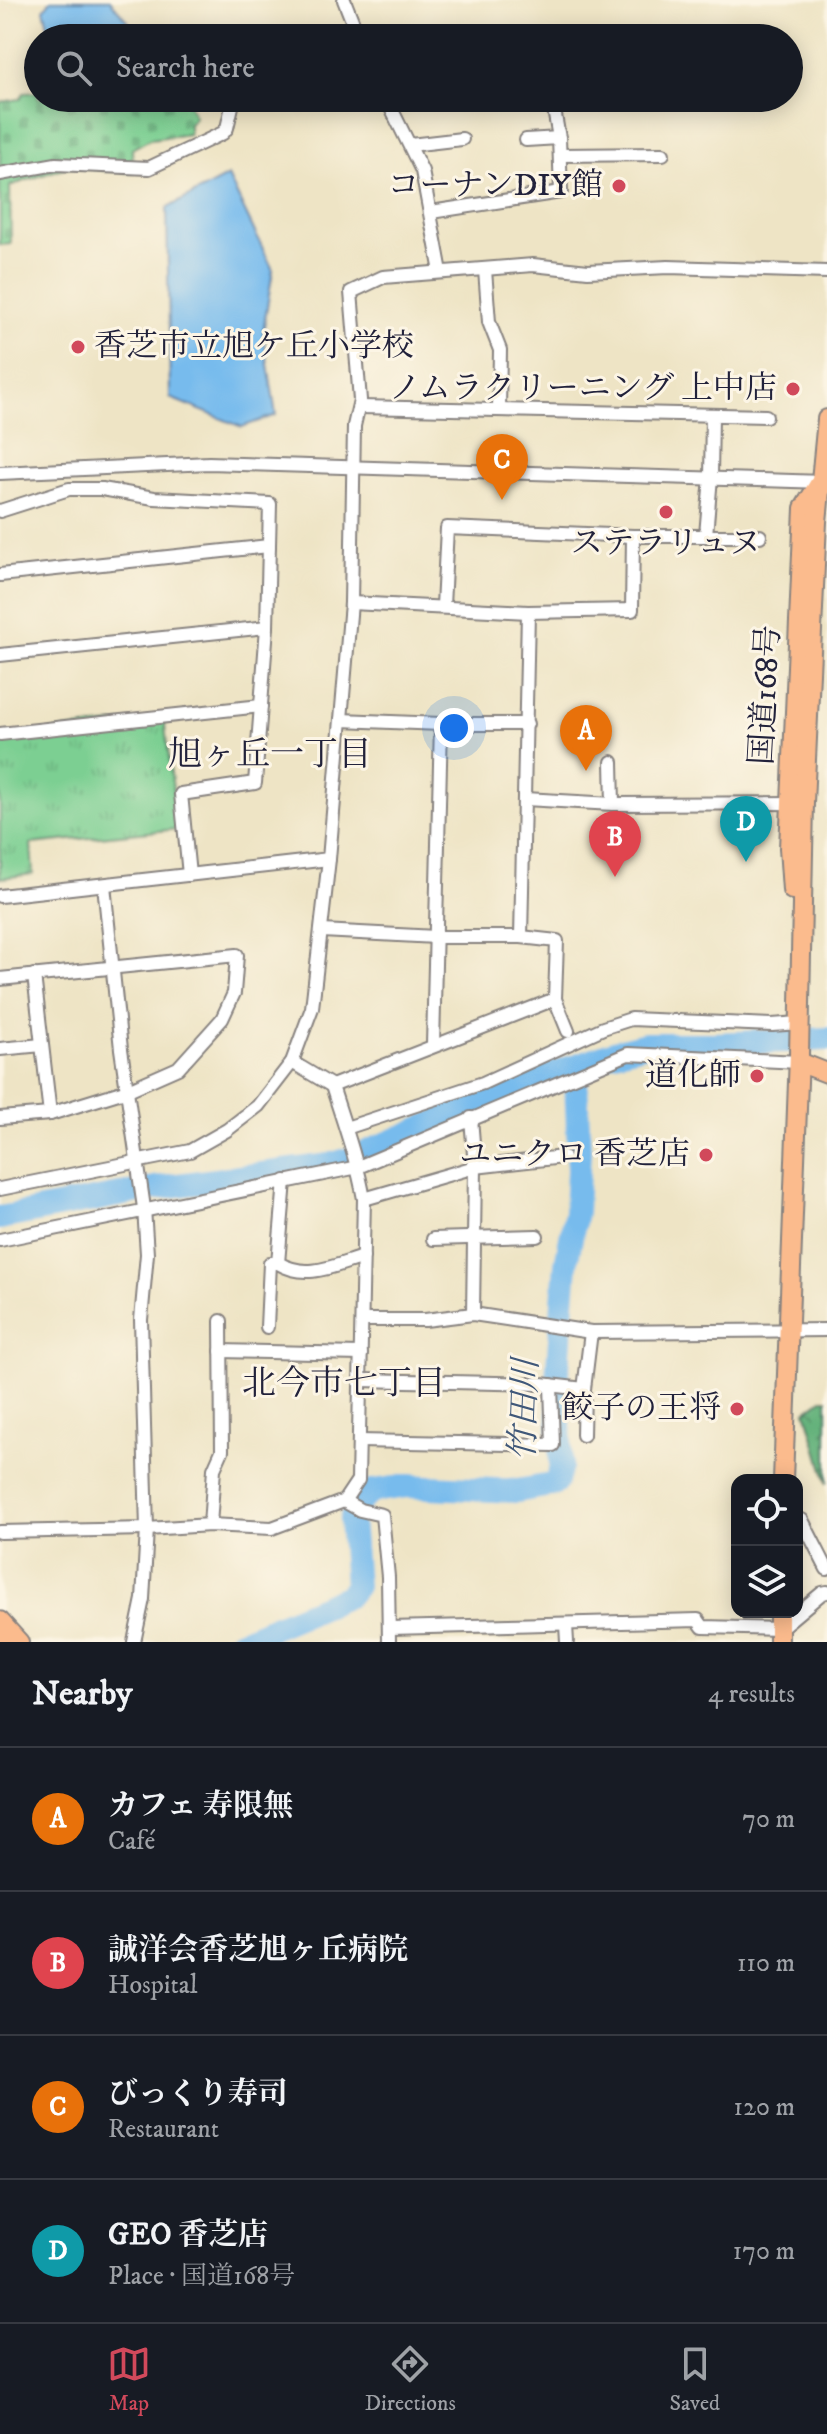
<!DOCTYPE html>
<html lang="en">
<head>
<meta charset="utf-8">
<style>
	body { margin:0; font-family:"IM FELL DW Pica","Noto Serif JP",serif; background:#242831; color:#f1f3f6 }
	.controls { position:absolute; right:24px; bottom:24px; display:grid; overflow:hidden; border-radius:16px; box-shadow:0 4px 20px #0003 }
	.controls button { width:72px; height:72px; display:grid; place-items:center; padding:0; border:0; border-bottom:2px solid #363941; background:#171b24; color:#f1f3f6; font:40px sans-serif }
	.you { position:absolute; left:454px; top:728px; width:28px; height:28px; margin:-20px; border:6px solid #fff; border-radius:50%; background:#1a73e8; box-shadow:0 0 0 12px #1a73e833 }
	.badge { display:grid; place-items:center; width:52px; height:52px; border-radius:50%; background:#d1495b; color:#fff; font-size:26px; font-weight:700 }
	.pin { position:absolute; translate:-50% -66px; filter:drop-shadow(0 2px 4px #0008) }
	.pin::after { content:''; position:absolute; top:42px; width:28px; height:24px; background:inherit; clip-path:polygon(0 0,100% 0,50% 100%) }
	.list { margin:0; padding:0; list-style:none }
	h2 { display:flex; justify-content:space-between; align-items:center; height:104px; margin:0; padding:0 32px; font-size:34px }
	h2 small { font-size:26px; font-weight:400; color:#9ea1a6 }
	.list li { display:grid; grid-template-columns:52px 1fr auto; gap:24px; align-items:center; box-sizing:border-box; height:144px; padding:0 32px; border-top:2px solid #363941 }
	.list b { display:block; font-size:30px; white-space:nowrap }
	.list p { margin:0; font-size:26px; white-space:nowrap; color:#9ea1a6 }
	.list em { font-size:26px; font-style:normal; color:#9ea1a6 }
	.icon { flex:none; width:44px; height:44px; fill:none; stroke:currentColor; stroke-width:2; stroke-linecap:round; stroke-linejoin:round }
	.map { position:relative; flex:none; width:827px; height:1642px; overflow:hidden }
	.search { position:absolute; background:#171b24; box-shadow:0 4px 20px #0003; left:24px; right:24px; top:24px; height:88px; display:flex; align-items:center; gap:20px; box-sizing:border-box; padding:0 28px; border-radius:44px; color:#9ea1a6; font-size:30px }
	.sheet { height:680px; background:#171b24 }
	nav { display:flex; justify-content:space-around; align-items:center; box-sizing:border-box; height:112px; border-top:2px solid #363941; background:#171b24; font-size:22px; color:#9ea1a6 }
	nav a { display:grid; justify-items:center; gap:4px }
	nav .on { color:#d1495b }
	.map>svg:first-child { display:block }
	.forest { fill:url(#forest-crowns); stroke:#446a5c; stroke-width:2 }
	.cemetery { fill:url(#cemetery-stones); stroke:#4f7866; stroke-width:2 }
	.park { fill:url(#park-tufts); stroke:#4f7866; stroke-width:2 }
	.water { fill:#77bbed; stroke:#4c6e94; stroke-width:2 }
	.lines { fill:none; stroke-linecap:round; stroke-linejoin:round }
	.river { stroke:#77bbed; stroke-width:24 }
	.minor-casing { stroke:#888380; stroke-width:16 }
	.major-casing { stroke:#888380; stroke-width:20 }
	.highway-casing { stroke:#888380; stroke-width:22 }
	.minor { stroke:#fff; stroke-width:12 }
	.major { stroke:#fbbb8d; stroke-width:16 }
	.highway { stroke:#fbbb8d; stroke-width:18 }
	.poi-dot { fill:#d1495b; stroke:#fcf5e5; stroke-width:3 }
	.labels { text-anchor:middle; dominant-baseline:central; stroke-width:6; stroke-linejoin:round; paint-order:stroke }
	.poi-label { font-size:32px; fill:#22223b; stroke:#fcf5e5; text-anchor:end }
	.street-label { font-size:32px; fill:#22223b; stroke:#fcf5e5 }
	.neighbourhood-label { font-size:34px; fill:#22223b; stroke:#fcf5e5 }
	.water-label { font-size:34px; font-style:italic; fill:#405879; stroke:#fcf5e5 }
</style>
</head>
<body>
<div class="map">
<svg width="827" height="1642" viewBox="0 0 827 1642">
	<defs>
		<pattern id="forest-crowns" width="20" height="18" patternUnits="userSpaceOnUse" patternTransform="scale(2)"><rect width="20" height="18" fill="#65b27c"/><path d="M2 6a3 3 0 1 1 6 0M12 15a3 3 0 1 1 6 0" fill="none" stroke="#539067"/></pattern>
		<pattern id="cemetery-stones" width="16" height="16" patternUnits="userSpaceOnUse" patternTransform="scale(2)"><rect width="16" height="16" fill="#7ccf92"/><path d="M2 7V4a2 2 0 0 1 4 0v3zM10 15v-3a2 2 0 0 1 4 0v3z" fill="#6bb17f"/></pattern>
		<pattern id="park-tufts" width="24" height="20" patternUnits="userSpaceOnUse" patternTransform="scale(2)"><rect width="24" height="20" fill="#7ccf92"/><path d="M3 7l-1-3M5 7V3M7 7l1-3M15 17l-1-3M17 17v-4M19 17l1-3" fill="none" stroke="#6bb17f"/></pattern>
	</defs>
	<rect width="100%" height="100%" fill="#fcf5e5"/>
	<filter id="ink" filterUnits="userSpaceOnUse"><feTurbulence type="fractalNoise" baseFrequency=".0125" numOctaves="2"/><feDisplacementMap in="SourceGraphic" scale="16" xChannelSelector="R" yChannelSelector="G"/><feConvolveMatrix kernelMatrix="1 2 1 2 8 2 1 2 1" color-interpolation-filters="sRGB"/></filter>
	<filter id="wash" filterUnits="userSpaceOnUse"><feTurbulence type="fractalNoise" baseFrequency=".006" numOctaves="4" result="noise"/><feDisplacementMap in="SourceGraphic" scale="32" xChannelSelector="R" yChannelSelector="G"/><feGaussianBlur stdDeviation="1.8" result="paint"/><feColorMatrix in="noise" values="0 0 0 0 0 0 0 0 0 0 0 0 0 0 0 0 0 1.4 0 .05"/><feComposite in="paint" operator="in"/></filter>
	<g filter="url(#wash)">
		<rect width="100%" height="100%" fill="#eee4c5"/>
		<path class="forest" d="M822,1399H827V1484L806,1411Z"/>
		<path class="cemetery" d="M38,92V98H186L195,117L189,124V134L150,139L132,149L133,173L66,167L10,186L11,244L0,245V102L20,99L24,93Z"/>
		<path class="park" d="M164,719L178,829L31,844L33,874L0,878V736Z"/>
		<g class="water">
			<path d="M51,0H110L129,23L109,38H51L44,9Z"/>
			<path d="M228,176L273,270L263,332L276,415L242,427L170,398L167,208Z"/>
		</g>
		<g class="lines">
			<g class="river">
				<path d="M0,1218L155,1188L330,1165L356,1157L518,1086L614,1052L646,1044H715L827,1039"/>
				<path d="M238,1642L348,1596L356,1586L351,1519L361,1500L373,1491L407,1486L517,1491L551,1485L557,1481L561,1466L557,1379L566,1264L576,1212L579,1152L576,1081L580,1064"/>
			</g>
		</g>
	</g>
	<g filter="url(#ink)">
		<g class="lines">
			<g class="minor-casing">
				<g id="minor">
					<path d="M344,0L359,38"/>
					<path d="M409,38L441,35"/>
					<path d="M386,98L422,171L441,272"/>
					<path d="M526,140L559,138"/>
					<path d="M410,145L462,139"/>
					<path d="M560,155L663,154"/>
					<path d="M0,174L56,164L149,168L223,133L227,128L234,98"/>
					<path d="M431,212L561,192L559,138L552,98"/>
					<path d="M485,270L489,322L500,350L499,410"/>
					<path d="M360,407L766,416"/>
					<path d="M0,473L209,463L824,482"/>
					<path d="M0,511L69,489H102L154,498L270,504L267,627L255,783L181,794L189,875"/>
					<path d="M706,535L711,477L712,415"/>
					<path d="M0,575L269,546"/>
					<path d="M351,603L528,612L632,610L633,536"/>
					<path d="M443,606L447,528L633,536H760"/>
					<path d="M0,655L267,627"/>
					<path d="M341,720L441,724"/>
					<path d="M0,734L261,706"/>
					<path d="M612,762L613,804"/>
					<path d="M525,799L613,804L798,803"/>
					<path d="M104,885L121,1049L144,1208L147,1254L141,1320L147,1529L143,1599L134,1642"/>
					<path d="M0,896L329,859"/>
					<path d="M322,931L436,937H521L557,941L555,999L332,1086"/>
					<path d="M521,937L528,612"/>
					<path d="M34,975L50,1114"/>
					<path d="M0,979L237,955L234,993L222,1019L178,1068L128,1090L50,1114L0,1118"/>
					<path d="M555,999L568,1031"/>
					<path d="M433,1045L441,724H527"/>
					<path d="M0,1049L42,1045"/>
					<path d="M471,1118L475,1167L473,1314"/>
					<path d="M346,1128L483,1083L603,1028L631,1019L772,1025L799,1023"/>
					<path d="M285,1181L278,1263C307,1280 333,1266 363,1257"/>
					<path d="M0,1189L190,1151L227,1130L258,1106L292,1062L312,1008L329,859L351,603L354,426L360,400L351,292L383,277L533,265L588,271L668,267L827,272"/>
					<path d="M364,1199L475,1167L563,1157"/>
					<path d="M433,1239L537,1236"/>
					<path d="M0,1240L358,1167L628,1054L799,1062"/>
					<path d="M362,1320H425L473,1314L591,1332L827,1330"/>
					<path d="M267,1327L270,1263H278"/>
					<path d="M221,1351L361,1354"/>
					<path d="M360,1380L541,1384L584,1389"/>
					<path d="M583,1435L584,1389L591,1332"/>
					<path d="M359,1441L553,1445L551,1385"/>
					<path d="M344,1501L360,1510L382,1515L388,1577L389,1642"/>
					<path d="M802,1520L827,1569"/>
					<path d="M210,1525L214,1469L222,1451L221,1321"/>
					<path d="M0,1532L147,1529L210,1525L272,1528L344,1501L358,1480L364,1199C357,1160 344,1124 332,1086L292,1062"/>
					<path d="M566,1625L567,1642"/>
					<path d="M390,1628L698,1620L703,1627L779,1629L822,1593L827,1592"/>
				</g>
			</g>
			<g class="major-casing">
				<g id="major">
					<path d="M0,1620L20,1642"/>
					<path d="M0,1640L2,1642"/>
				</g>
			</g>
			<g class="highway-casing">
				<g id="highway">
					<path d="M792,890L789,848L804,508L819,484"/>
					<path d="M799,1062L827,1073"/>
					<path d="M783,1480L799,1055L804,803L817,522L827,419"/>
					<path d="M779,1642V1612"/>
				</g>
			</g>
			<use href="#minor" class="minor"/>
			<use href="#major" class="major"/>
			<use href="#highway" class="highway"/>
		</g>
	</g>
	<g class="poi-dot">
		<circle cx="619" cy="186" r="8"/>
		<circle cx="78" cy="347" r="8"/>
		<circle cx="793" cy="389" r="8"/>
		<circle cx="666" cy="512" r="8"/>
		<circle cx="757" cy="1076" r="8"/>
		<circle cx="706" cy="1155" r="8"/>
		<circle cx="737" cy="1409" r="8"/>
	</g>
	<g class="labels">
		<g class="poi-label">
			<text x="603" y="186">コーナンDIY館</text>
			<text x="94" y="347" text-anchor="start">香芝市立旭ケ丘小学校</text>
			<text x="777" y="389">ノムラクリーニング 上中店</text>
			<text x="666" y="544" text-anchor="middle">ステラリュヌ</text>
			<text x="741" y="1076">道化師</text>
			<text x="690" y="1155">ユニクロ 香芝店</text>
			<text x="721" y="1409">餃子の王将</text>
		</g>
		<g class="street-label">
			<text transform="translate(766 695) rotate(-87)">国道168号</text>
		</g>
		<g class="neighbourhood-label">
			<text x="270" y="755">旭ヶ丘一丁目</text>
			<text x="344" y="1384">北今市七丁目</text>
		</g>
		<g class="water-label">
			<text transform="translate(525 1410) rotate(-88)">竹田川</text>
		</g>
	</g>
</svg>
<div class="controls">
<button><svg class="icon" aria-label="locate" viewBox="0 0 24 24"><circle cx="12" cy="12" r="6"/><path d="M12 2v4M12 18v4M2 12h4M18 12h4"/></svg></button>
<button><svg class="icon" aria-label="layers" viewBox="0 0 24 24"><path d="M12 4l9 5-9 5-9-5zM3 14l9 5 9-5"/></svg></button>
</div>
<div class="you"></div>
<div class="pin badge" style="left:586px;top:771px;background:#e8710a">A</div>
<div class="pin badge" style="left:615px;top:877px;background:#e0444e">B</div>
<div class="pin badge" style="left:502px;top:500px;background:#e8710a">C</div>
<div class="pin badge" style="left:746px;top:862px;background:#0f9aa8">D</div>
<div class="search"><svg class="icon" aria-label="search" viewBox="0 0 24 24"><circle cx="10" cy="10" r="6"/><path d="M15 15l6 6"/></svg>Search here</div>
</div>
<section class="sheet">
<h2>Nearby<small>4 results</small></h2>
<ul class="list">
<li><span class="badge" style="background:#e8710a">A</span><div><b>カフェ 寿限無</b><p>Café</p></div><em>70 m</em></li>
<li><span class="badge" style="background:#e0444e">B</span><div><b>誠洋会香芝旭ヶ丘病院</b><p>Hospital</p></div><em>110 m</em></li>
<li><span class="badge" style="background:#e8710a">C</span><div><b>びっくり寿司</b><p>Restaurant</p></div><em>120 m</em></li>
<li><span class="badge" style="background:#0f9aa8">D</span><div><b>GEO 香芝店</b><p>Place · 国道168号</p></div><em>170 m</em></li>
</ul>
</section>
<nav>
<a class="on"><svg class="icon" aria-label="map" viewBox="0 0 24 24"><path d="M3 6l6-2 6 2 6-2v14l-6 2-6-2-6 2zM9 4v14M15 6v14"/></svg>Map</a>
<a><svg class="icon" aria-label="directions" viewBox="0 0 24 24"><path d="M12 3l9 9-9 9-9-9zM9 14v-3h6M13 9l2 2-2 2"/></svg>Directions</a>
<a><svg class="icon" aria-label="saved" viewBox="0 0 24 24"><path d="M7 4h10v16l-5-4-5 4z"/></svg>Saved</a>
</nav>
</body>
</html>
